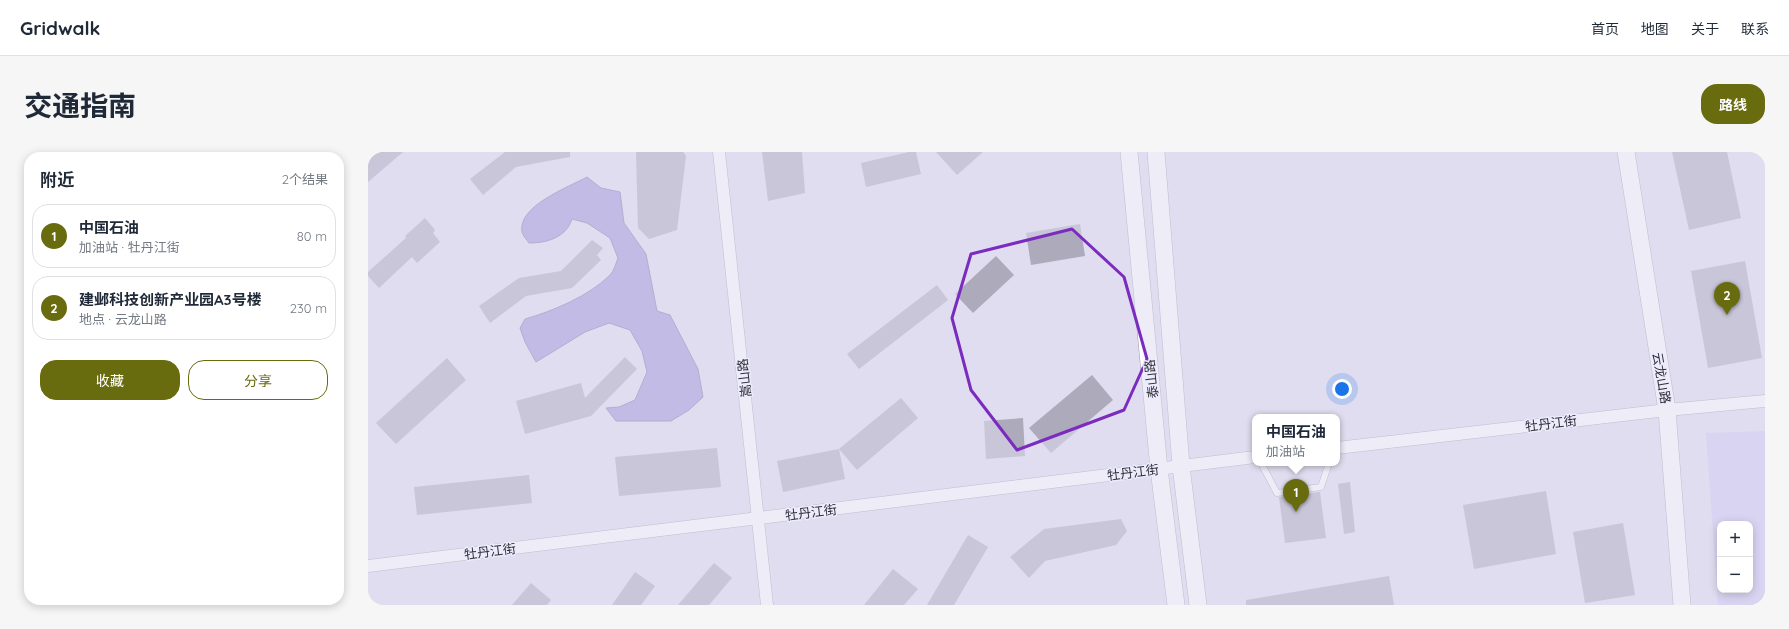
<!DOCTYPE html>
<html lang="zh">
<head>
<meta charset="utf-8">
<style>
	body { margin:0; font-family:Quicksand,"Noto Sans SC",sans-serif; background:#f6f6f7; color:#1f2937 }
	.controls { position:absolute; right:12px; bottom:12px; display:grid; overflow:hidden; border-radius:8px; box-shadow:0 2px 10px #0003 }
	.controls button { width:36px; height:36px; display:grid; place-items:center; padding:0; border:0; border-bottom:1px solid #e0e1e3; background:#fff; color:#1f2937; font:20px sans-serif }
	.you { position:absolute; left:974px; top:237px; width:14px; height:14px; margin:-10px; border:3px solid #fff; border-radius:50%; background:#1a73e8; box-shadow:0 0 0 6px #1a73e833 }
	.badge { display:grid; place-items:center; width:26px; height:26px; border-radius:50%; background:#696c0e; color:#fff; font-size:13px; font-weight:700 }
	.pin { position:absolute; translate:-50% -33px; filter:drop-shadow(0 1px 2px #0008) }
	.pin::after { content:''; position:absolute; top:21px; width:14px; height:12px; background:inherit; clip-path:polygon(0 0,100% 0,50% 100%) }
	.popup { position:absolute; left:884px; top:262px; width:88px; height:52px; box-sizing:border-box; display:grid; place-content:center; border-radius:8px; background:#fff; filter:drop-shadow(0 1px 3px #0005); font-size:13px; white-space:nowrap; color:#747a83 }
	.popup b { font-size:15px; color:#1f2937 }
	.popup::after { content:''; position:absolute; left:50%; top:100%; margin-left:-8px; border:8px solid transparent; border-top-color:#fff }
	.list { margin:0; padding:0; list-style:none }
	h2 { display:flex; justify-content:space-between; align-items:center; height:52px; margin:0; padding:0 16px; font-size:17px }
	h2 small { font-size:13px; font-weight:400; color:#747a83 }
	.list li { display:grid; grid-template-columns:26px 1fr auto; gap:12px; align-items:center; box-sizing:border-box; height:64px; margin:0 8px 8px; padding:0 8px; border:1px solid #e0e1e3; border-radius:16px }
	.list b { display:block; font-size:15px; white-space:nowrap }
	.list p { margin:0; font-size:13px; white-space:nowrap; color:#747a83 }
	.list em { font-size:13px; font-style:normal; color:#747a83 }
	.actions { display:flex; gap:8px; padding:12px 16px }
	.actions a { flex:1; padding:9px 0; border:1px solid #696c0e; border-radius:16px; text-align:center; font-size:14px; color:#696c0e }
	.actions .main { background:#696c0e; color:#fff }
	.map { position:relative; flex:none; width:1397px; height:453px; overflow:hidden; border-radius:16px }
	header { display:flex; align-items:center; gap:24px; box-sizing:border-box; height:56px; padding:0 20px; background:#fff; border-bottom:1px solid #e0e1e3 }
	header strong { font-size:19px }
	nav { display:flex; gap:22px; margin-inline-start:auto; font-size:14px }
	.intro { display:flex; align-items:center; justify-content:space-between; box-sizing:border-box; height:96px; padding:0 24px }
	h1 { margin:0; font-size:28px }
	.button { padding:10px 18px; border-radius:16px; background:#696c0e; color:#fff; font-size:14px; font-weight:700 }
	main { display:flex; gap:24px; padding:0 24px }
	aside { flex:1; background:#fff; border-radius:16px; box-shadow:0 2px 10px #0003 }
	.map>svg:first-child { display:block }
	.green { fill:#d0caf4; fill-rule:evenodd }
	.water { fill:#9e92d9; stroke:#7d75a8 }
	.building { fill:#adaabc }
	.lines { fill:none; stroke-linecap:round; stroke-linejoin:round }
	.lane-casing { stroke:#9a97a9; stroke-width:7 }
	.street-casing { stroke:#9a97a9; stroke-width:13 }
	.secondary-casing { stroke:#9a97a9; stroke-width:18 }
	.lane { stroke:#fff; stroke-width:6 }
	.street { stroke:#fff; stroke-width:12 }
	.secondary { stroke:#fff; stroke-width:17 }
	.marked { fill:none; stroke:#7b2cbf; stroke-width:3; stroke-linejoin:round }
	.labels { text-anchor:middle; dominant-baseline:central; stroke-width:3; stroke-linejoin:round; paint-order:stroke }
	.street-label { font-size:13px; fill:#303037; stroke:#edebfe }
</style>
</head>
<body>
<header>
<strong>Gridwalk</strong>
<nav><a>首页</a><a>地图</a><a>关于</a><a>联系</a></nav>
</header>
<div class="intro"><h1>交通指南</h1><a class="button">路线</a></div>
<main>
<aside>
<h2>附近<small>2个结果</small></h2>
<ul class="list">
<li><span class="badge">1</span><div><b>中国石油</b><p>加油站 · 牡丹江街</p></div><em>80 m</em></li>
<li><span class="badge">2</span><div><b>建邺科技创新产业园A3号楼</b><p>地点 · 云龙山路</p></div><em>230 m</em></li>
</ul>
<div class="actions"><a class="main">收藏</a><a>分享</a></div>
</aside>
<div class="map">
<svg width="1397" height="453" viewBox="0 0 1397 453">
	<rect width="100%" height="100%" fill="#e0ddf0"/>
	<path class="green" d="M1397,279V453H1350L1338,281ZM1352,372H1382V438H1352Z"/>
	<path class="water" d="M219,25L233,36L252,40L256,71L278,102L289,159L302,163L330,217L335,245L321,258L303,269H248L238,256L251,255L267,248L279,220L274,199L262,178L241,171L217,180L168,210L157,190L152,176L157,167C185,159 221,144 242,123C246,119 248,111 250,106L242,86L219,71L204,67C198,86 178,91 161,91C159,88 155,84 154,80C149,54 201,35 219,25Z"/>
	<g class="building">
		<path d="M0,0H35L0,30Z"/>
		<path d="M137,0H202V5L148,15L115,43L102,27Z"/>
		<path d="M268,0H315L318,4L309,78L281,87L270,76Z"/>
		<path d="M394,0H434L437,41L400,49Z"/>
		<path d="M541,0H548L553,22L498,35L493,11Z"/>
		<path d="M568,0H615L589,23Z"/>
		<path d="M1304,0H1359L1373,66L1321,78Z"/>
		<path d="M57,66L67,78L65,81L72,90L49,111L44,105L11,136L0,124V120L38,86L37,84Z"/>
		<path d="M712,72L717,104L663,113L658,81Z"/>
		<path d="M224,88L235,96L229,103L233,108L204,136L158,144L122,171L111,154L151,126L193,119Z"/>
		<path d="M628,104L646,123L605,161L587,142Z"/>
		<path d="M1377,109L1394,206L1340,216L1323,119Z"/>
		<path d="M569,133L580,148L491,217L479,202Z"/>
		<path d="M257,205L269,217L223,264L157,282L148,249L213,231L217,246Z"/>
		<path d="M79,206L98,228L28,292L8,271Z"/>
		<path d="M724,223L745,248L683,301L661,276Z"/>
		<path d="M533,246L550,266L489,318L471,297Z"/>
		<path d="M655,266L657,304L618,307L616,269Z"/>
		<path d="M349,296L353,335L251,344L247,305Z"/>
		<path d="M471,297L477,327L415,340L409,309Z"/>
		<path d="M161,323L164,351L49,363L46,335Z"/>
		<path d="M982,330L987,380L976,382L970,332Z"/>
		<path d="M1178,339L1188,402L1106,417L1095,353Z"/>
		<path d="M952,340L958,386L917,391L911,345Z"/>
		<path d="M753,367L759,379L748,393L677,409L661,426L642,405L676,377Z"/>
		<path d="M1255,371L1267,443L1217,451L1205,380Z"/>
		<path d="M600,383L620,395L586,453H559Z"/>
		<path d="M346,411L364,426L341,453H310Z"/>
		<path d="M525,417L550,437L536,453H496Z"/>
		<path d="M267,420L287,434L273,453H244Z"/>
		<path d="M1021,424L1026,453H878V448Z"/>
		<path d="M163,431L183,448L179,453H144Z"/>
	</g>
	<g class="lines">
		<g class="lane-casing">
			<path id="lane" d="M893,311L909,341L953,335L961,311"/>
		</g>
		<g class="street-casing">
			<g id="street">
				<path d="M351,0L399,453"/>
				<path d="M969,296L1299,258L1397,249"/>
				<path d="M0,414L887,305"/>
			</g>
		</g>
		<g class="secondary-casing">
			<g id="secondary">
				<path d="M761,0L791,317L808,453"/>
				<path d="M788,0L813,314L830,453"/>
				<path d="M1258,0L1299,258L1314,453"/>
			</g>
		</g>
		<use href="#lane" class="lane"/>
		<use href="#street" class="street"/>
		<use href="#secondary" class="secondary"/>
	</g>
	<path d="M0 0H1397V453H0ZM704,77L756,125L779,207L756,258L649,298L603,238L584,166L603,102Z" fill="#e0ddf0" fill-opacity=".55" fill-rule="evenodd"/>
	<path class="marked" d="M704,77L756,125L779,207L756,258L649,298L603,238L584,166L603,102Z"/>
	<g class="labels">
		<g class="street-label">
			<text transform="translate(376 226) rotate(-96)">嵩山路</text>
			<text transform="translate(1294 226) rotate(80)">云龙山路</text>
			<text transform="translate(783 227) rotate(-96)">泰山路</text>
			<text transform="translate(1183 271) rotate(-7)">牡丹江街</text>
			<text transform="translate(765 320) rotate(-7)">牡丹江街</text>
			<text transform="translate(443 360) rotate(-7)">牡丹江街</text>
			<text transform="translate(122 399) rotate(-7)">牡丹江街</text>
		</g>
	</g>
</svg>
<div class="controls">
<button>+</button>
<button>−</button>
</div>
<div class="you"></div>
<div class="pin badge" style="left:928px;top:360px">1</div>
<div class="popup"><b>中国石油</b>加油站</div>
<div class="pin badge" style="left:1359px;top:163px">2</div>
</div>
</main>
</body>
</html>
